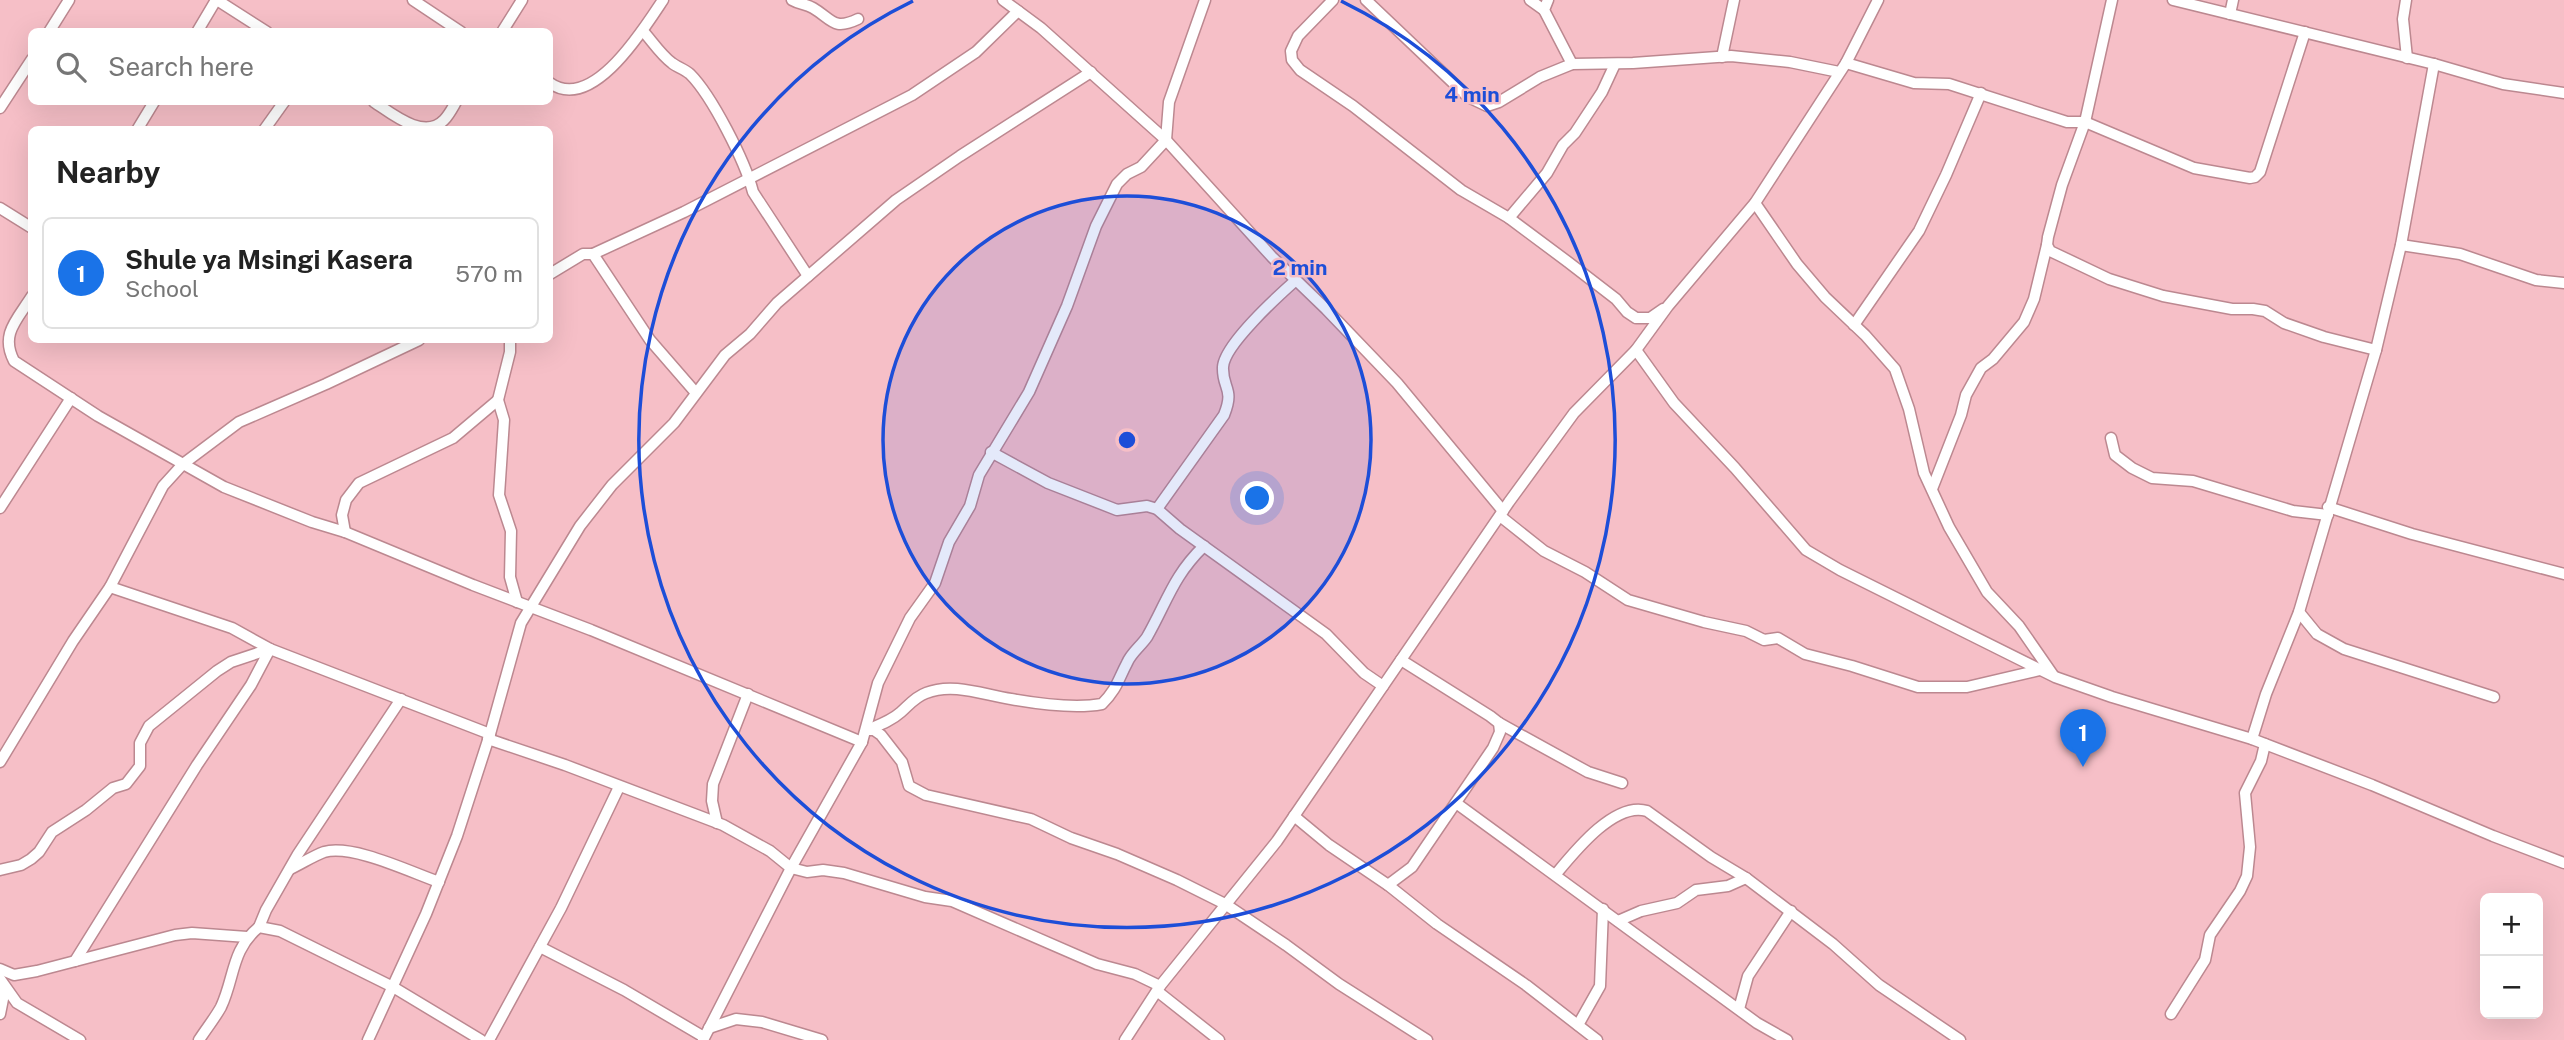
<!DOCTYPE html>
<html lang="en">
<head>
<meta charset="utf-8">
<style>
	body { margin:0; font-family:"Public Sans",sans-serif; background:#f2f2f2; color:#222 }
	.controls { position:absolute; right:21px; bottom:21px; display:grid; overflow:hidden; border-radius:10px; box-shadow:0 7px 28px #0002 }
	.controls button { width:63px; height:63px; display:grid; place-items:center; padding:0; border:0; border-bottom:2px solid #e0e0e0; background:#fff; color:#222; font:35px sans-serif }
	.you { position:absolute; left:1258px; top:499px; width:24px; height:24px; margin:-18px; border:5px solid #fff; border-radius:50%; background:#1a73e8; box-shadow:0 0 0 10px #1a73e833 }
	.badge { display:grid; place-items:center; width:46px; height:46px; border-radius:50%; background:#1a73e8; color:#fff; font-size:23px; font-weight:700 }
	.pin { position:absolute; translate:-50% -58px; filter:drop-shadow(0 2px 4px #0008) }
	.pin::after { content:''; position:absolute; top:37px; width:24px; height:21px; background:inherit; clip-path:polygon(0 0,100% 0,50% 100%) }
	.list { margin:0; padding:0; list-style:none }
	h2 { display:flex; justify-content:space-between; align-items:center; height:91px; margin:0; padding:0 28px; font-size:30px }
	h2 small { font-size:23px; font-weight:400; color:#767676 }
	.list li { display:grid; grid-template-columns:46px 1fr auto; gap:21px; align-items:center; box-sizing:border-box; height:112px; margin:0 14px 14px; padding:0 14px; border:2px solid #e0e0e0; border-radius:10px }
	.list b { display:block; font-size:26px; white-space:nowrap }
	.list p { margin:0; font-size:23px; white-space:nowrap; color:#767676 }
	.list em { font-size:23px; font-style:normal; color:#767676 }
	.icon { flex:none; width:38px; height:38px; fill:none; stroke:currentColor; stroke-width:2; stroke-linecap:round; stroke-linejoin:round }
	.map { position:relative; flex:none; width:2564px; height:1040px; overflow:hidden }
	.search { position:absolute; background:#fff; box-shadow:0 7px 28px #0002; left:28px; top:28px; width:525px; height:77px; display:flex; align-items:center; gap:18px; box-sizing:border-box; padding:0 24px; border-radius:10px; color:#767676; font-size:26px }
	.panel { position:absolute; background:#fff; box-shadow:0 7px 28px #0002; left:28px; top:126px; width:525px; height:217px; border-radius:10px }
	.map>svg:first-child { display:block }
	.lines { fill:none; stroke-linecap:round; stroke-linejoin:round }
	.street-casing { stroke:#bc8890; stroke-width:13 }
	.street { stroke:#fff; stroke-width:10 }
	.ring { fill:none; stroke:#1d4ed8; stroke-width:3.5 }
	.centre { fill:#1d4ed8; stroke:#f6bfc7; stroke-width:3.5 }
	.ring-label { font-size:21px; text-anchor:middle; font-weight:bold; fill:#1d4ed8; stroke:#f6bfc7; stroke-width:5; stroke-linejoin:round; paint-order:stroke }
</style>
</head>
<body>
<div class="map">
<svg width="2564" height="1040" viewBox="0 0 2564 1040">
	<rect width="100%" height="100%" fill="#f6bfc7"/>
	<g class="lines">
		<g class="street-casing">
			<g id="street">
				<path d="M217,0L267,32"/>
				<path d="M413,0L461,32"/>
				<path d="M792,0C799,4 806,4 813,8C832,19 833,31 858,19"/>
				<path d="M1003,0L1041,28L1166,140L1272,257L1326,309L1397,383L1503,511"/>
				<path d="M1333,0L1298,36L1291,51L1292,60L1300,70L1353,106L1461,190L1509,218L1568,262L1616,299L1627,312L1636,318H1650L1663,309"/>
				<path d="M1366,0L1468,97L1487,106L1499,102L1540,77L1572,64L1633,63L1731,56L1790,62L1839,72"/>
				<path d="M1530,0L1544,10"/>
				<path d="M1548,0L1544,10L1572,64"/>
				<path d="M2112,0L2085,122L2062,185L2048,237L2047,245L2050,251L2109,279L2163,296L2232,309H2253L2265,311L2284,323L2324,337L2376,350"/>
				<path d="M2173,0L2434,64L2503,84L2564,93"/>
				<path d="M2406,0L2403,19L2407,58"/>
				<path d="M2230,14L2233,0"/>
				<path d="M643,31C652,41 661,55 672,63C677,67 684,69 690,74C712,96 745,161 753,192L808,276"/>
				<path d="M49,32L69,0"/>
				<path d="M197,32L216,0"/>
				<path d="M502,32L522,0"/>
				<path d="M1722,57L1734,0"/>
				<path d="M1846,63L1914,83L1949,84L2067,122H2085L2194,168L2250,178L2255,177L2260,172L2305,32"/>
				<path d="M550,83C592,113 643,30 663,0"/>
				<path d="M374,102C391,113 424,141 444,120C449,115 453,107 456,102"/>
				<path d="M0,108L32,59"/>
				<path d="M137,130L154,102"/>
				<path d="M264,130L284,102"/>
				<path d="M1755,203L1797,264L1825,297L1865,335L1895,369L1909,409L1924,473L1949,527L1987,592L2019,626L2053,675"/>
				<path d="M0,208L32,228"/>
				<path d="M1509,218L1547,173L1563,145L1575,133L1602,92L1615,64"/>
				<path d="M2401,245L2460,254L2536,280L2564,283"/>
				<path d="M593,254L684,212L912,95L976,52L1018,11"/>
				<path d="M550,274L583,254H593L650,340L696,393"/>
				<path d="M32,296C17,320 0,334 14,361L98,416L224,487L312,522L345,532L473,585L591,630L862,742"/>
				<path d="M1854,325L1919,231L1946,175L1981,93"/>
				<path d="M510,340V352L498,400L504,420L499,495L511,531L510,577L517,602"/>
				<path d="M1636,350L1674,403L1735,468L1806,550L1840,570L2055,677L2112,697L2252,739L2372,785L2493,836L2564,863"/>
				<path d="M2111,438L2115,455L2132,468L2152,478L2193,481L2293,511L2328,515"/>
				<path d="M991,452L1048,483L1117,510L1147,506L1157,509L1180,529L1326,634L1364,673L1383,686"/>
				<path d="M1932,489L1961,415L1966,395L1981,368L1993,359L2024,322L2034,299L2047,245"/>
				<path d="M2328,507L2412,534L2564,574"/>
				<path d="M0,508L71,398"/>
				<path d="M1157,509L1224,415C1235,388 1222,389 1223,367C1224,345 1278,296 1296,280"/>
				<path d="M1500,516L1544,551L1585,572L1628,600L1704,622L1746,631L1764,640L1778,638L1805,654L1852,666L1918,687H1967L2040,670"/>
				<path d="M345,532L342,515L346,500L359,483L453,438L498,400"/>
				<path d="M2299,612L2317,634L2344,649L2494,697"/>
				<path d="M1499,723L1588,772L1622,783"/>
				<path d="M867,730H874L881,735L902,762L909,786L926,795L1031,819L1071,838L1117,854L1177,880L1225,904L1286,945L1339,984L1427,1040"/>
				<path d="M867,730C879,725 891,721 901,712C909,705 915,697 926,693C953,682 984,695 1011,699C1039,704 1074,709 1102,704C1117,689 1118,680 1127,663C1131,653 1141,646 1147,637C1167,602 1173,576 1204,546"/>
				<path d="M488,739L565,765L723,825L770,851L791,868L807,872L823,870L844,873L925,897L952,901L1097,964L1135,974L1160,986"/>
				<path d="M2252,739L2266,694L2299,612L2376,350L2401,245L2434,64"/>
				<path d="M0,762L73,641L110,587L163,486L183,464L239,422L326,384L419,340"/>
				<path d="M1456,803L1757,1023L1787,1040"/>
				<path d="M1294,816L1329,845L1388,885L1437,924L1526,985L1597,1040"/>
				<path d="M717,823L712,801L713,784L748,694"/>
				<path d="M290,869C301,864 313,856 324,852C353,844 410,872 439,882"/>
				<path d="M0,870L21,865L31,859L39,852L52,832L86,810L113,788L126,784L140,766V743L149,726L217,671L231,662L270,649L490,734"/>
				<path d="M1556,874C1575,851 1615,801 1647,811L1711,857L1746,878L1833,944L1879,985L1960,1040"/>
				<path d="M1388,885L1412,867L1493,748L1500,732L1499,723L1490,716L1401,660"/>
				<path d="M1618,921L1641,911L1677,903L1696,890L1728,886L1746,878"/>
				<path d="M259,927L266,910L298,854L401,699"/>
				<path d="M540,947L624,990L704,1037"/>
				<path d="M75,961L197,765L251,685L270,649L232,628L110,587"/>
				<path d="M0,969L14,975L37,971L175,935L192,933L247,937"/>
				<path d="M0,979L17,1003L80,1040"/>
				<path d="M1157,991L1219,1040"/>
				<path d="M1739,1009L1748,976L1791,911"/>
				<path d="M0,1014L5,989"/>
				<path d="M2171,1014L2205,960L2210,935L2240,891L2247,876L2250,847L2245,793L2261,761L2265,744"/>
				<path d="M1578,1025L1600,986L1603,909"/>
				<path d="M709,1028L736,1019L762,1022L822,1040"/>
				<path d="M199,1040C206,1029 215,1018 221,1007C235,977 231,950 259,927L280,931L393,987L481,1040"/>
				<path d="M368,1040L426,914L457,836L490,734L521,623L580,526L612,485L674,423L725,355L750,334L777,303L896,200L960,156L1091,72"/>
				<path d="M489,1040L561,908L619,787"/>
				<path d="M703,1040L791,868L862,742L878,683L910,618L935,583L949,542L970,506L979,475L1029,392L1067,306L1096,226L1117,184L1127,174L1141,167L1166,140L1169,102L1205,0"/>
				<path d="M1125,1040L1160,986L1277,841L1509,502L1574,413L1636,350L1668,306L1755,203L1846,63L1878,0"/>
			</g>
		</g>
		<use href="#street" class="street"/>
	</g>
	<circle cx="1127" cy="440" r="244" fill="#1d4ed8" fill-opacity=".12"/>
	<g class="ring">
		<circle cx="1127" cy="440" r="244"/>
		<path d="M1341 1A488 488 0 1 1 913 1"/>
	</g>
	<circle cx="1127" cy="440" r="10" class="centre"/>
	<g class="ring-label">
		<text x="1472" y="102">4 min</text>
		<text x="1300" y="275">2 min</text>
	</g>
</svg>
<div class="controls">
<button>+</button>
<button>−</button>
</div>
<div class="you"></div>
<div class="pin badge" style="left:2083px;top:767px">1</div>
<div class="search"><svg class="icon" aria-label="search" viewBox="0 0 24 24"><circle cx="10" cy="10" r="6"/><path d="M15 15l6 6"/></svg>Search here</div>
<section class="panel">
<h2>Nearby<small></small></h2>
<ul class="list">
<li><span class="badge">1</span><div><b>Shule ya Msingi Kasera</b><p>School</p></div><em>570 m</em></li>
</ul>
</section>
</div>
</body>
</html>
